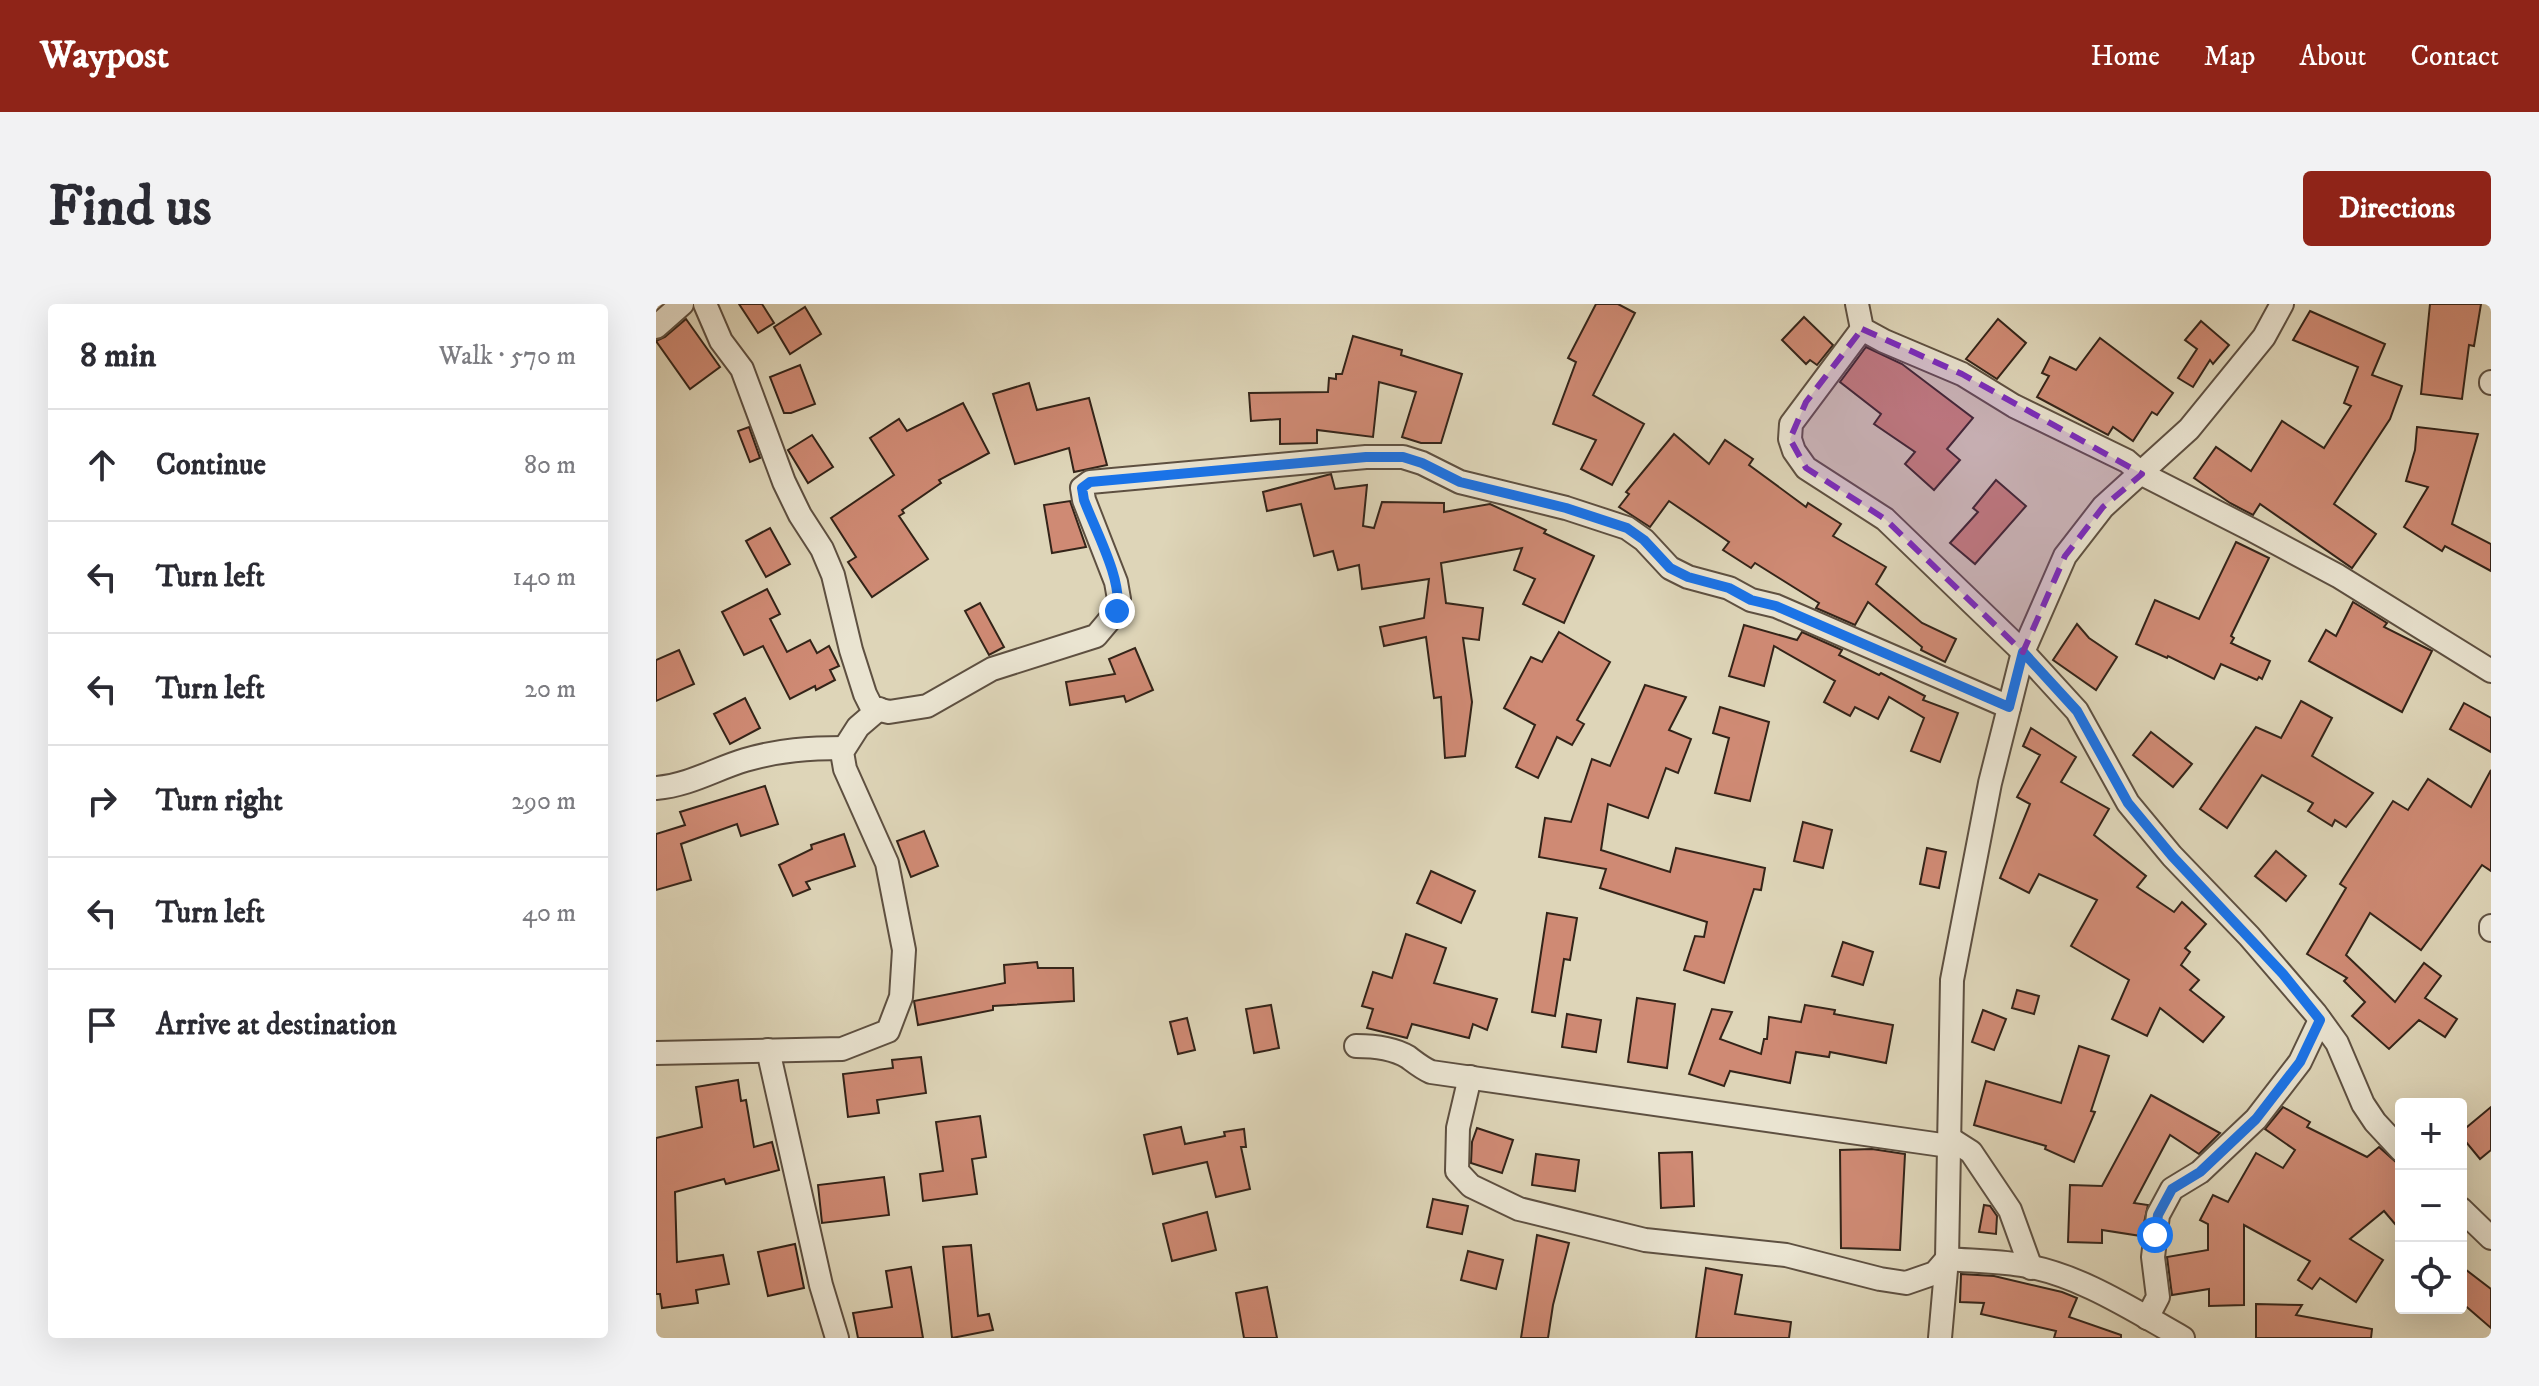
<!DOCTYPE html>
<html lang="en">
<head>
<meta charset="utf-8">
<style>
	body { margin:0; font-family:"IM FELL DW Pica",serif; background:#f2f2f3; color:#2b2b33 }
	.controls { position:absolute; right:24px; bottom:24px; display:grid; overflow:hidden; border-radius:8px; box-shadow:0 8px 32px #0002 }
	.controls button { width:72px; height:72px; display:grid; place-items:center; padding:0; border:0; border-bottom:2px solid #e1e1e2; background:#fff; color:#2b2b33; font:40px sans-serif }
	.stop { position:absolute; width:24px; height:24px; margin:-18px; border:6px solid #1a73e8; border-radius:50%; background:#fff }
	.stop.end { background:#1a73e8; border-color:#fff; box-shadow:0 2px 8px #0008 }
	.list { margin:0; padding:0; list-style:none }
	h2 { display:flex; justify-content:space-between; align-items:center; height:104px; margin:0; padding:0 32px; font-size:34px }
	h2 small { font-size:26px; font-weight:400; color:#7c7c81 }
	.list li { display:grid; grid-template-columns:52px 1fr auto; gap:24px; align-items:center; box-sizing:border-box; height:112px; padding:0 32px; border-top:2px solid #e1e1e2 }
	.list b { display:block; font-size:30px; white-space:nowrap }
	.list em { font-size:26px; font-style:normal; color:#7c7c81 }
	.icon { flex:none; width:44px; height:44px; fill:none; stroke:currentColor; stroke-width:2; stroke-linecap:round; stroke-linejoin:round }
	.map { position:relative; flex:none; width:1835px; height:1034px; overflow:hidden; border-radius:8px }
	header { display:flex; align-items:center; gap:48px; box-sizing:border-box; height:112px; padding:0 40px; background:#8f2418; color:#fff }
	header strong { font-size:38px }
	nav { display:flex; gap:44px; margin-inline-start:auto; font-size:28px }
	.intro { display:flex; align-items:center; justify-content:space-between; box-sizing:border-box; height:192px; padding:0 48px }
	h1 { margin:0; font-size:56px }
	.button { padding:20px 36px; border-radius:8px; background:#8f2418; color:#fff; font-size:28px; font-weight:700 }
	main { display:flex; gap:48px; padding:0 48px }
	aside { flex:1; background:#fff; border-radius:8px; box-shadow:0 8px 32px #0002 }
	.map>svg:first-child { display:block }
	.building { fill:#cf8a74; stroke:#342419; stroke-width:2 }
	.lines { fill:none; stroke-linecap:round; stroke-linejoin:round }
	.minor-casing { stroke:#5e5041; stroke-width:26 }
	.minor { stroke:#eae4d1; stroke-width:22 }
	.route { stroke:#1a73e8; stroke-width:10 }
	.marked { fill:#7b2cbf; fill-opacity:0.2; stroke:#7b2cbf; stroke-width:6; stroke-dasharray:16 10; stroke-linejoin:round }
</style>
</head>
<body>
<header>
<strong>Waypost</strong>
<nav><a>Home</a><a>Map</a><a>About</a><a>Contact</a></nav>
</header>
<div class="intro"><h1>Find us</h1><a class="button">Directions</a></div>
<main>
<aside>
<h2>8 min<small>Walk · 570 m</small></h2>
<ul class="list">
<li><svg class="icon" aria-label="ahead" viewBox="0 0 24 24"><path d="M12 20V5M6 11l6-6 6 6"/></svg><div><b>Continue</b></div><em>80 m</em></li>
<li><svg class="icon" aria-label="left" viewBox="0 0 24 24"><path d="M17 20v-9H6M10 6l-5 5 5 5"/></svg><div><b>Turn left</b></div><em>140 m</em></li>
<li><svg class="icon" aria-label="left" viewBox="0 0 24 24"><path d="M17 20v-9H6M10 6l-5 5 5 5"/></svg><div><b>Turn left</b></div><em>20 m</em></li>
<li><svg class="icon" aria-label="right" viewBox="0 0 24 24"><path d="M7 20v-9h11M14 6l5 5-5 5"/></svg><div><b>Turn right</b></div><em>290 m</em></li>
<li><svg class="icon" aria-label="left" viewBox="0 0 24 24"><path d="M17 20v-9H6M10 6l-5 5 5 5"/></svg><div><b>Turn left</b></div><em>40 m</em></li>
<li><svg class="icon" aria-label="arrive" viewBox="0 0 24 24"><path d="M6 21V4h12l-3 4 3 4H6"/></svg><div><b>Arrive at destination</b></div></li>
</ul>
</aside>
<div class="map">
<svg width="1835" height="1034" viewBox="0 0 1835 1034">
	<rect width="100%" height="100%" fill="#ded5b8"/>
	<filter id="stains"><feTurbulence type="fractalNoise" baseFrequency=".0025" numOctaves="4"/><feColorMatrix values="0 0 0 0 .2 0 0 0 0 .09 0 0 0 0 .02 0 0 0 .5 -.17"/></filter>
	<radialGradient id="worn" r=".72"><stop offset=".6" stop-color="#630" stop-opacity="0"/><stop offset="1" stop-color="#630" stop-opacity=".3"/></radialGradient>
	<g class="building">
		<path d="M83,0H106L118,19L102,29Z"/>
		<path d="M940,0H962L979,9L937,91L988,120L956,181L925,165L940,136L897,120L920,58L912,54Z"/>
		<path d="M1774,0H1825L1818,42L1813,41L1806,95L1765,90Z"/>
		<path d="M149,3L165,30L134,50L118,23Z"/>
		<path d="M1654,7L1729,40L1716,71L1746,82L1734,115L1678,200L1720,230L1696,264L1604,200L1597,211L1574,199L1538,174L1560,143L1595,167L1626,117L1668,144L1695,102L1688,99L1702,63L1637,36Z"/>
		<path d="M1148,13L1177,41L1161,61L1154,56L1150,60L1126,36Z"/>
		<path d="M30,15L64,63L34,85L0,37L9,33Z"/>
		<path d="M1342,15L1370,39L1341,75L1310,55Z"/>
		<path d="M1545,17L1573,41L1557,60L1554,56L1537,83L1522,74L1541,45L1529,36Z"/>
		<path d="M697,32L746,46L745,51L806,70L785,139H765L746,133L760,88L723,78L717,133L661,126V139L624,140V115L595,117L593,89L672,88L673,74L680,75V70H686Z"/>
		<path d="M1444,34L1517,89L1501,111L1496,108L1477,137L1457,123L1452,131L1381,93L1393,72L1386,69L1394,53L1420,66Z"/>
		<path d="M1210,43L1246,60L1317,114L1291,145L1304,156L1278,186L1249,160L1259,148L1218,120L1225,110L1184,78Z"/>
		<path d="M144,61L159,100L135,109H128L114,73Z"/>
		<path d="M373,79L381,106L433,94L451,161L418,168L413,144L359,160L337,90Z"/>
		<path d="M307,99L333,149L283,176L285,179L246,206L248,209L243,212L272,255L216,293L192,258L200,253L175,214L238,171L214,134L243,115L251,127Z"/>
		<path d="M93,123L104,154L94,158L82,127Z"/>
		<path d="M1761,123L1822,130L1796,220L1835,240V267L1789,242L1786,247L1748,223L1772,183L1750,177L1759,146Z"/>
		<path d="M1018,130L1053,160L1069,136L1097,155L1093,161L1150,203L1152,199L1185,220L1177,232L1230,263L1220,280L1266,319L1300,335L1289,358L1265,346L1266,343L1212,298L1199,321L1160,304L1163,299L1099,259L1095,264L1067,246L1073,238L1013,197L994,223L963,203L973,190L970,188Z"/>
		<path d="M156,131L177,163L152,179L132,146Z"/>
		<path d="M675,170L679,185L711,181L707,222L718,224L726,198L788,199V208L834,200L890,226L888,229L938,252L908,319L867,300L879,275L858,266L866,244L785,259L790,299L827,304L823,336L807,334L816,398L809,452L789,454L785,393L778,394L770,333L728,342L724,323L768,314L773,275L706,285L703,261L682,266L677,247L658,252L645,200L611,207L607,188Z"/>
		<path d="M1340,176L1370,202L1319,260L1294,239L1322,208L1317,204Z"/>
		<path d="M414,197L430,243L396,249L388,201Z"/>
		<path d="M114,224L134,260L110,273L90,237Z"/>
		<path d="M1580,238L1613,254L1575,332L1578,334L1575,339L1614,357L1606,375L1603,373L1601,376L1565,360L1558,375L1512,352L1511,354L1480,340L1499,296L1543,315Z"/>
		<path d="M111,285L124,310L114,315L131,348L154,336L161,349L173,342L183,362L174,366L179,376L160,386L159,382L134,395L107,342L88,351L66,308Z"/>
		<path d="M1697,298L1731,319L1728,323L1776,347L1746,408L1653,357L1670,326L1680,332Z"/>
		<path d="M324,299L348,343L333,351L309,307Z"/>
		<path d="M1421,320L1433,334L1461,353L1440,386L1397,356Z"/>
		<path d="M1088,321L1141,336L1146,328L1186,346L1183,351L1223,371L1225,369L1269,392L1267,396L1302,409L1284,458L1255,447L1268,414L1233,393L1222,415L1199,403L1194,412L1168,398L1179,377L1118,342L1108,382L1073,372Z"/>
		<path d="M903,328L954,358L921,416L928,420L916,441L901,433L882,474L860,463L879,421L848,404L875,353L886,358Z"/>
		<path d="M479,344L497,386L470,398L468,392L414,401L410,378L459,370L453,355Z"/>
		<path d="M23,346L38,380L0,397V356Z"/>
		<path d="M989,381L1030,393L1013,426L1035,435L1022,469L1010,464L992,514L952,500L945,546L1014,568L1020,544L1109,564L1105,586L1098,585L1068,679L1028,666L1039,632L1048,633L1051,618L944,584L950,565L883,553L889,514L915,518L936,455L954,462Z"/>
		<path d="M89,394L104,424L74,440L58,410Z"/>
		<path d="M1645,397L1676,414L1656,452L1717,489L1690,523L1679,516L1676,522L1652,507L1657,499L1606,471L1571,524L1544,505L1600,423L1625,434Z"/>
		<path d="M1808,399L1835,414V448L1794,425Z"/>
		<path d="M1064,403L1113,418L1094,497L1059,489L1073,434L1057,429Z"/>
		<path d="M1375,424L1420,453L1405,478L1453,505L1438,531L1490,572L1481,583L1518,608L1526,598L1550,620L1529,644L1534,648L1525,661L1543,676L1534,686L1568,713L1547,738L1504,704L1491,732L1456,715L1473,676L1415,642L1441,596L1383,570L1373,589L1344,574L1374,500L1361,493L1384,451L1367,442Z"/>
		<path d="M1495,428L1536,460L1517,483L1477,451Z"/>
		<path d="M1835,466V567L1826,561L1765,646L1714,609L1690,651L1739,698L1768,659L1785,672L1769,694L1801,715L1789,733L1763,716L1733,745L1696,712L1709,698L1688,677L1691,674L1651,650L1690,584L1684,580L1737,497L1752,506L1772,475L1815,503Z"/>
		<path d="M109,482L122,520L85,532L81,520L25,540L35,576L0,586V530L29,521L24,508Z"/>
		<path d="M1147,518L1176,526L1167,564L1138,557Z"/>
		<path d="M268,527L282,562L255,573L241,537Z"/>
		<path d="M188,530L199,562L150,578L154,585L137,592L123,561L156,545L155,541Z"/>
		<path d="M1271,544L1290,548L1283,584L1264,580Z"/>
		<path d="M1620,547L1650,572L1630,597L1599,572Z"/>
		<path d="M775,567L819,587L805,619L761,599Z"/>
		<path d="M891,609L921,614L914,656L908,655L899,712L876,708Z"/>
		<path d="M750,630L790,644L778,679L841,695L831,726L817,720L813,734L756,720L751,734L711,724L717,705L706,702L717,668L736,674Z"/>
		<path d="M1187,638L1217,648L1207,681L1176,672Z"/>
		<path d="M381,658L382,664H417L418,697L337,702V706L262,721L258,697L349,679L348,661Z"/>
		<path d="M1361,686L1383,692L1378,710L1356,704Z"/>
		<path d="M981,694L1019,700L1011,764L972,758Z"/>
		<path d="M615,701L623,744L598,749L590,705Z"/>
		<path d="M1149,701L1179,706L1178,710L1237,721L1230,759L1174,748L1173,753L1140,748L1134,779L1074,767L1068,782L1033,770L1056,705L1076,708L1064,735L1105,750L1108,735H1111L1113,713L1145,718Z"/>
		<path d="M1327,706L1350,715L1338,746L1316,738Z"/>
		<path d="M911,710L945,716L940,748L906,743Z"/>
		<path d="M531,714L539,746L522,750L514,718Z"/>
		<path d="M1423,742L1453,752L1435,807L1439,808L1418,858L1389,845L1390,842L1318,821L1330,777L1405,799Z"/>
		<path d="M265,753L270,789L221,796L223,809L192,813L187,770L237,764L236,756Z"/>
		<path d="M82,776L85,797L90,796L98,843L116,838L123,866L70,880L68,875L19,888L21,958L67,951L73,980L40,986L42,999L6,1004L4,990H0V834L46,823L40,783Z"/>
		<path d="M1495,791L1564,829L1543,850L1514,831L1478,899L1492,901L1485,932L1446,926V939L1412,938L1414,881L1446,882Z"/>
		<path d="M1627,803L1654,818L1651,823L1711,853L1723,843L1741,859L1745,864V927L1728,907L1694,935L1727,956L1700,998L1664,974L1656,985L1642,976L1654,957L1588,921V1001L1553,1002V985L1516,991L1511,953L1552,946V920L1544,916L1557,891L1572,898L1600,849L1627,864L1639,846L1609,825Z"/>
		<path d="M1835,803V846L1824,855L1805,832V828Z"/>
		<path d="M324,812L330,853L316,855L321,890L267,897L264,870L287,867L280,818Z"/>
		<path d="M525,823L529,840L569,832L568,828L588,825L590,843H585L594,885L560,893L551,858L497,870L488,831Z"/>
		<path d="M821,824L857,836L846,869L815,859L816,838Z"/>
		<path d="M1216,845L1249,850L1244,946L1185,944L1184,846Z"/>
		<path d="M1036,848L1038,902L1005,904L1003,849Z"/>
		<path d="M880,850L923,856L919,887L876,881Z"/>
		<path d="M228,873L233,911L166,919L162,881Z"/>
		<path d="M777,895L812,902L806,930L771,923Z"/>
		<path d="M1328,901L1334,902L1341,912L1340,930L1323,928Z"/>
		<path d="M551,908L560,946L516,957L507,920Z"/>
		<path d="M881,931L913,939L897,1001L892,1034H865Z"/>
		<path d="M139,940L148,984L112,992L102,948Z"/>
		<path d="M315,941L322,1012L333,1010L337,1026L296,1034L287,943Z"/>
		<path d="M812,947L847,956L840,985L805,976Z"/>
		<path d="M1805,962L1835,985V1024L1805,998Z"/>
		<path d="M255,963L267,1034H202L197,1009L236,1003L230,967Z"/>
		<path d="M1050,964L1086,971L1079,1010L1135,1018L1133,1034H1040Z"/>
		<path d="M1305,970L1338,972L1406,988L1421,994L1413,1013L1465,1031V1034H1398L1400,1027L1325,1010L1328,999L1304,998Z"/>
		<path d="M611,983L621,1034H588L580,989Z"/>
		<path d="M1600,1000L1646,1001L1640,1011L1716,1025L1715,1034H1600Z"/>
	</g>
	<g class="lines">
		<g class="minor-casing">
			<g id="minor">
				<path d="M49,0L65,37L86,65L128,178L144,211L166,245L177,271L195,346L209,390L216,404L233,408L271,402L336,365L440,332L461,307L463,295L460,278L428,196L426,184L434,178L710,153H747L766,159L804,178L910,204L971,224L988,236L1014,264L1032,273L1073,284L1095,296L1120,302L1353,403"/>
				<path d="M1201,0L1206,25L1228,37L1306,70L1358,102L1471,157L1486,170L1596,226L1682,272L1835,367"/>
				<path d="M0,23L26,0"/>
				<path d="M1206,25L1135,120L1134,135L1138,147L1150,164L1229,215L1367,348L1421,407L1472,499L1516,552L1593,632L1660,710L1681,739L1707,800L1719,818L1745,846"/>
				<path d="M1835,78V79"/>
				<path d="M0,484C34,481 59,465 89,456C123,446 154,444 188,444"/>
				<path d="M1835,622V626"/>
				<path d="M700,742C717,742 737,744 752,753C760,759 766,764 775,768L1293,842"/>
				<path d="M112,746L165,981L181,1034"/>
				<path d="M0,749L186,745L232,727L245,693L248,646L231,559L189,465L186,448L202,423L223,405"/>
				<path d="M814,773L802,824L801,867L815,882L863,905L989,936L1130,951L1224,975L1250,979L1279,969L1291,955C1315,957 1340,957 1365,961C1423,970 1477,1006 1527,1034"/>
				<path d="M1293,834L1315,848L1354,906L1375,964"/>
				<path d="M1805,905L1835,934"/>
				<path d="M1491,1014L1502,993L1497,953L1502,911L1516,885L1544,868L1600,815L1644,758L1664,716"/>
				<path d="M1284,1034L1291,955L1296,676L1334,479L1367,348L1409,252L1447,203L1533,125L1608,33L1626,0"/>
			</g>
		</g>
		<use href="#minor" class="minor"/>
	</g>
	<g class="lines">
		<path class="route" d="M461,307C467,276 439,226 428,196L426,184L434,178L710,153H747L766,159L804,178L910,204L971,224L988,236L1014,264L1032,273L1073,284L1095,296L1120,302L1353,403L1367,348L1421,407L1472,499L1516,552L1627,670L1664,716L1644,758L1600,815L1544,868L1516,885L1502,911L1499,931"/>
	</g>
	<path class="marked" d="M1206,25L1306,70L1486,170L1447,203L1409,252L1367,348L1229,215L1150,164L1134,135L1150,98Z"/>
	<rect width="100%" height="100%" filter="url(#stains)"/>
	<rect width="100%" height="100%" fill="url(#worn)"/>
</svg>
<div class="controls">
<button>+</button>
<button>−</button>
<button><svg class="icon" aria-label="locate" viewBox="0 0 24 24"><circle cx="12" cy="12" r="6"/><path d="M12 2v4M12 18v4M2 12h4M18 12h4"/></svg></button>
</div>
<div class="stop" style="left:1499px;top:931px"></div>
<div class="stop end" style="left:461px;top:307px"></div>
</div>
</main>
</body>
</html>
